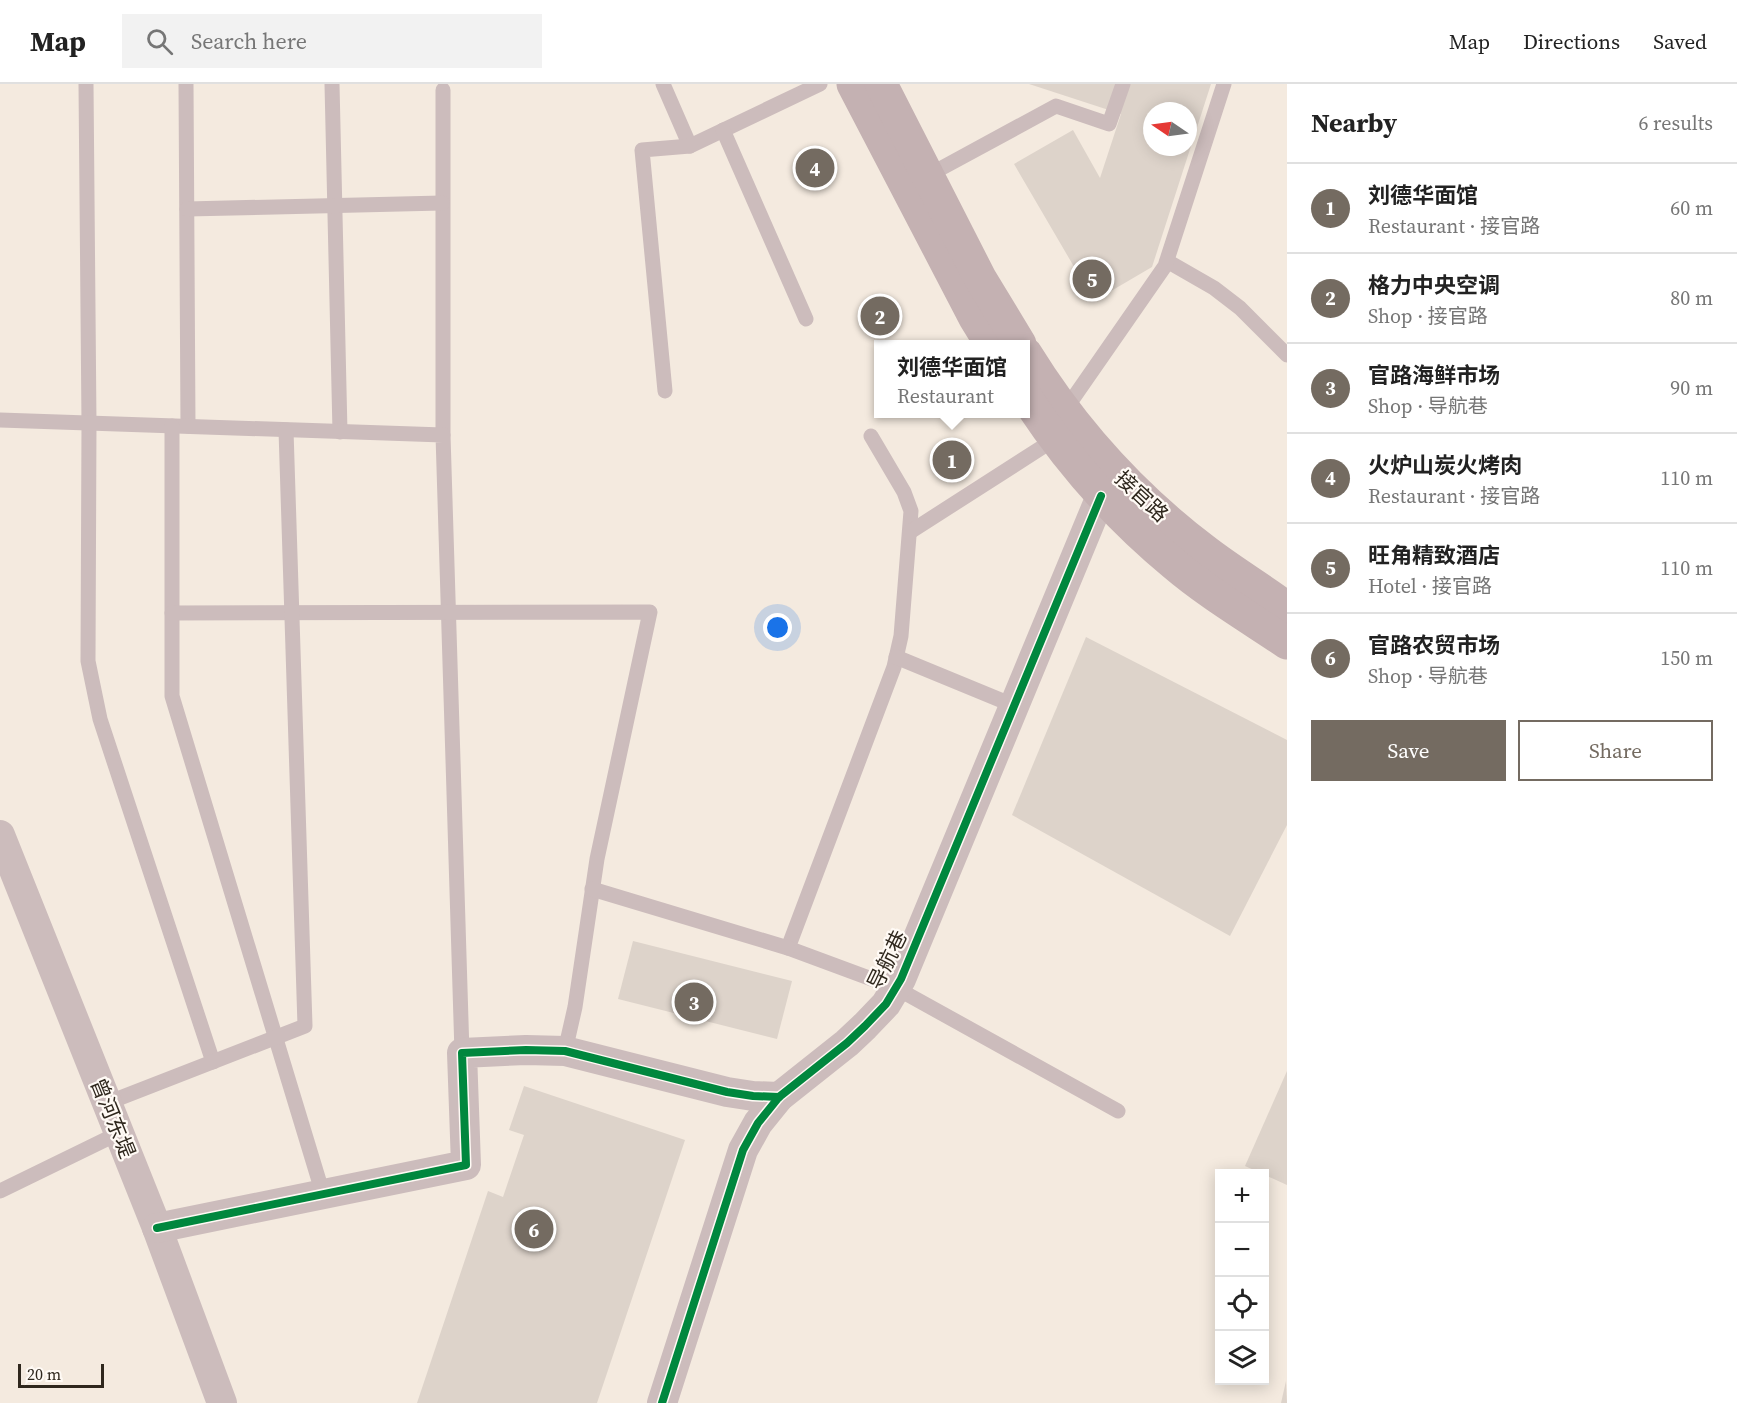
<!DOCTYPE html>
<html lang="en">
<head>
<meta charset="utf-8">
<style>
	body { margin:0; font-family:"Source Serif 4","Noto Sans SC",serif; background:#f2f2f2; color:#222 }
	.controls { position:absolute; right:18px; bottom:18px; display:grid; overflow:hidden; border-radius:0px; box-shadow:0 3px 15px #0003 }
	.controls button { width:54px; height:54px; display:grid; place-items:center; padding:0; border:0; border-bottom:2px solid #e0e0e0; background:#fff; color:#222; font:30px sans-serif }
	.compass { position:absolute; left:1143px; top:18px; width:54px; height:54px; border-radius:50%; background:#fff; box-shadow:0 3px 15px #0003; rotate:283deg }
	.scale { position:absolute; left:18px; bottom:15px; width:86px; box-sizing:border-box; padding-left:6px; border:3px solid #2f271d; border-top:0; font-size:16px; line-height:21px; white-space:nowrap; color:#2f271d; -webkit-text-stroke:4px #fffaf5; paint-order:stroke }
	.you { position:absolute; left:778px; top:544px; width:21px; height:21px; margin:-15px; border:4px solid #fff; border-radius:50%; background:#1a73e8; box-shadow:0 0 0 9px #1a73e833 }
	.badge { display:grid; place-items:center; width:39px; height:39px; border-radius:50%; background:#746b61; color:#fff; font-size:20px; font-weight:700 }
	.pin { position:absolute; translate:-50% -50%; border:3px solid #fff; box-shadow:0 2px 6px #0006 }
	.popup { position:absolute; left:874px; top:256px; width:156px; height:78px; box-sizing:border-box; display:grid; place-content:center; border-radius:0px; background:#fff; filter:drop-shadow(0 2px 4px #0005); font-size:20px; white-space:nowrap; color:#767676 }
	.popup b { font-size:22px; color:#222 }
	.popup::after { content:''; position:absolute; left:50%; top:100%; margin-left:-12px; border:12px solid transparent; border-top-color:#fff }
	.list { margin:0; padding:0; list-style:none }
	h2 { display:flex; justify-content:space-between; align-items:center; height:78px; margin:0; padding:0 24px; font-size:26px }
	h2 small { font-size:20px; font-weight:400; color:#767676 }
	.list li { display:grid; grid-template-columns:39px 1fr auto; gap:18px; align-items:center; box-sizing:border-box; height:90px; padding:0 24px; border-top:2px solid #e0e0e0 }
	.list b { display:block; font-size:22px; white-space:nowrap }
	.list p { margin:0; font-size:20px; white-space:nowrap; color:#767676 }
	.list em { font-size:20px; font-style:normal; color:#767676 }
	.actions { display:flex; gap:12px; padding:18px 24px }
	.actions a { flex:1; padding:14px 0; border:2px solid #746b61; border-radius:0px; text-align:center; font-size:21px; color:#746b61 }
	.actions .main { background:#746b61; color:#fff }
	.icon { flex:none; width:33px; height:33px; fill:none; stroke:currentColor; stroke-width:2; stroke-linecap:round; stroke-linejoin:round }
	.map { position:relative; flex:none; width:1287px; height:1319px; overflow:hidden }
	header { display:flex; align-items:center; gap:36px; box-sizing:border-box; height:84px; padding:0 30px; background:#fff; border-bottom:2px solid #e0e0e0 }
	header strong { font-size:28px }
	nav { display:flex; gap:33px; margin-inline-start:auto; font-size:21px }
	.search { width:420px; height:54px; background:#f2f2f2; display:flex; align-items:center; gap:15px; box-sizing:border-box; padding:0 21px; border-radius:0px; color:#767676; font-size:22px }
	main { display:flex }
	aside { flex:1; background:#fff }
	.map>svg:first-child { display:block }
	.building { fill:#ddd3ca; fill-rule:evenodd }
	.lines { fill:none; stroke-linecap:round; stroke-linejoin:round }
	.service { stroke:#ccbcbc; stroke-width:15 }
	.minor { stroke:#ccbcbc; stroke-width:30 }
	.secondary { stroke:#c4b1b2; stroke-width:33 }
	.cycleway-casing { stroke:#fffaf5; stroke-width:11 }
	.cycleway { stroke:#00873e; stroke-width:8 }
	.labels { text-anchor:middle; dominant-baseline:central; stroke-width:4.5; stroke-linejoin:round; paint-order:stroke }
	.street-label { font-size:21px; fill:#2f271d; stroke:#fffaf5 }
</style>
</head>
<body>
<header>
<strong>Map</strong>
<div class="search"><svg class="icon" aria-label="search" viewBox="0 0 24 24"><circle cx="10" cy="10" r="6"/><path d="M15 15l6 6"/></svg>Search here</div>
<nav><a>Map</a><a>Directions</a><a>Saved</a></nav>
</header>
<main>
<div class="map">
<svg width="1287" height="1319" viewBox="0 0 1287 1319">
	<rect width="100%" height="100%" fill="#f4eadf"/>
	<g class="building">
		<path d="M1029,0H1211L1152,183L1094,217L1014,80L1073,46L1100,94L1121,30ZM1152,27H1188V63H1152Z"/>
		<path d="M1086,553L1287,656V741L1230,852L1012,731Z"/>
		<path d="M633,857L792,897L777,955L618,915Z"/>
		<path d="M1287,987V1101L1245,1082Z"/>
		<path d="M524,1002L685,1056L597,1319H417L488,1107L503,1113L524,1051L509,1046Z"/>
		<path d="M1286,1297L1287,1319H1281Z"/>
	</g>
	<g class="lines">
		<g class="service">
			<path d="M86,0L89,339L88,577L100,635L213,978"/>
			<path d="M186,0L188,342"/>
			<path d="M332,0L340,348"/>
			<path d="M663,0L690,62L820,0"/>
			<path d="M443,6V351"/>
			<path d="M723,46L806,235"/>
			<path d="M927,92L1056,22L1109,40L1123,0"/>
			<path d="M187,125L442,119"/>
			<path d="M1167,177L1214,204L1240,224L1287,271"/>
			<path d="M665,307L642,66L690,62"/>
			<path d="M1065,326L1165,182L1224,0"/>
			<path d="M0,336L443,351L462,969"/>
			<path d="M172,342V612L323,1110"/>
			<path d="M871,352L904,408L911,427L901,552L894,583L788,864L896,904L1118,1027"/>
			<path d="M910,448L1055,355"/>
			<path d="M172,529L650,528L597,775L575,923L565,967"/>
			<path d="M896,573L1015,622"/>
			<path d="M592,805L788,864"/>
			<path d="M107,1019L305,942L286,346"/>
			<path d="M0,1107L119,1049"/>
		</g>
		<g class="minor">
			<path d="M0,751L157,1144L222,1319"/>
			<path d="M157,1144L466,1081L462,969L526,966L565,967L727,1008L753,1012L779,1013"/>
			<path d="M662,1319L743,1066L758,1039L779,1013L847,959L865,942L886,920L901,895L1101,412"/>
		</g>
		<g class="secondary">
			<path d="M853,0L975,234L991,260"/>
			<path d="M881,0L980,194L1020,260"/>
			<path d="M1026,270C1073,346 1133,412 1204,466C1231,487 1260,504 1287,524"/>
			<path d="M1026,313C1067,376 1117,433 1174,480C1208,509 1250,534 1287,559"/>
		</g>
		<g class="cycleway-casing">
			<g id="cycleway">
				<path d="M157,1144L466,1081L462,969L526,966L565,967L727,1008L753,1012L779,1013"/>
				<path d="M662,1319L743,1066L758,1039L779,1013L847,959L865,942L886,920L901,895L1101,412"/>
			</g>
		</g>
		<use href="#cycleway" class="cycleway"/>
	</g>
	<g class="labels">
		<g class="street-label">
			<text transform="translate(1142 412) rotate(43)">接官路</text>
			<text transform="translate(887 876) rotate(-64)">导航巷</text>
			<text transform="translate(113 1034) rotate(68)">曾河东堤</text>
		</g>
	</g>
</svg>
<div class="controls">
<button>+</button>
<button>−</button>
<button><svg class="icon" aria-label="locate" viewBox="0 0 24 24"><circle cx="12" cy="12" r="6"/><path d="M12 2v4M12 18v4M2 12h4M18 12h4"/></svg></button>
<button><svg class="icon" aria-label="layers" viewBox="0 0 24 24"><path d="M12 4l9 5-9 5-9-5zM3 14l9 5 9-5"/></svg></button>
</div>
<svg class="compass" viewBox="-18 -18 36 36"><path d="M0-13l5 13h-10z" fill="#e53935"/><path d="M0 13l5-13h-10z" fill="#767676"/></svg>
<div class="scale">20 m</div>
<div class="you"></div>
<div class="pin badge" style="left:952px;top:376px">1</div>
<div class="popup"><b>刘德华面馆</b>Restaurant</div>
<div class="pin badge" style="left:880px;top:232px">2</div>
<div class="pin badge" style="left:694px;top:918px">3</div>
<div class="pin badge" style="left:815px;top:84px">4</div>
<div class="pin badge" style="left:1092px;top:195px">5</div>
<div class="pin badge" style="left:534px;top:1145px">6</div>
</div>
<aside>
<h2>Nearby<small>6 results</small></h2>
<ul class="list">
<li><span class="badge">1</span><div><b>刘德华面馆</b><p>Restaurant · 接官路</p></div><em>60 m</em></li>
<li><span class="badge">2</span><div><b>格力中央空调</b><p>Shop · 接官路</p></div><em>80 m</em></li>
<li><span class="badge">3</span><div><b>官路海鲜市场</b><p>Shop · 导航巷</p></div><em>90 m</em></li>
<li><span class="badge">4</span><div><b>火炉山炭火烤肉</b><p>Restaurant · 接官路</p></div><em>110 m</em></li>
<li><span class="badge">5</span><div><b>旺角精致酒店</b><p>Hotel · 接官路</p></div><em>110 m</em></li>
<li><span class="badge">6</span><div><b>官路农贸市场</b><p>Shop · 导航巷</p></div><em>150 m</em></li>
</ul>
<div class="actions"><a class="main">Save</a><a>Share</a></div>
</aside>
</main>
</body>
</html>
